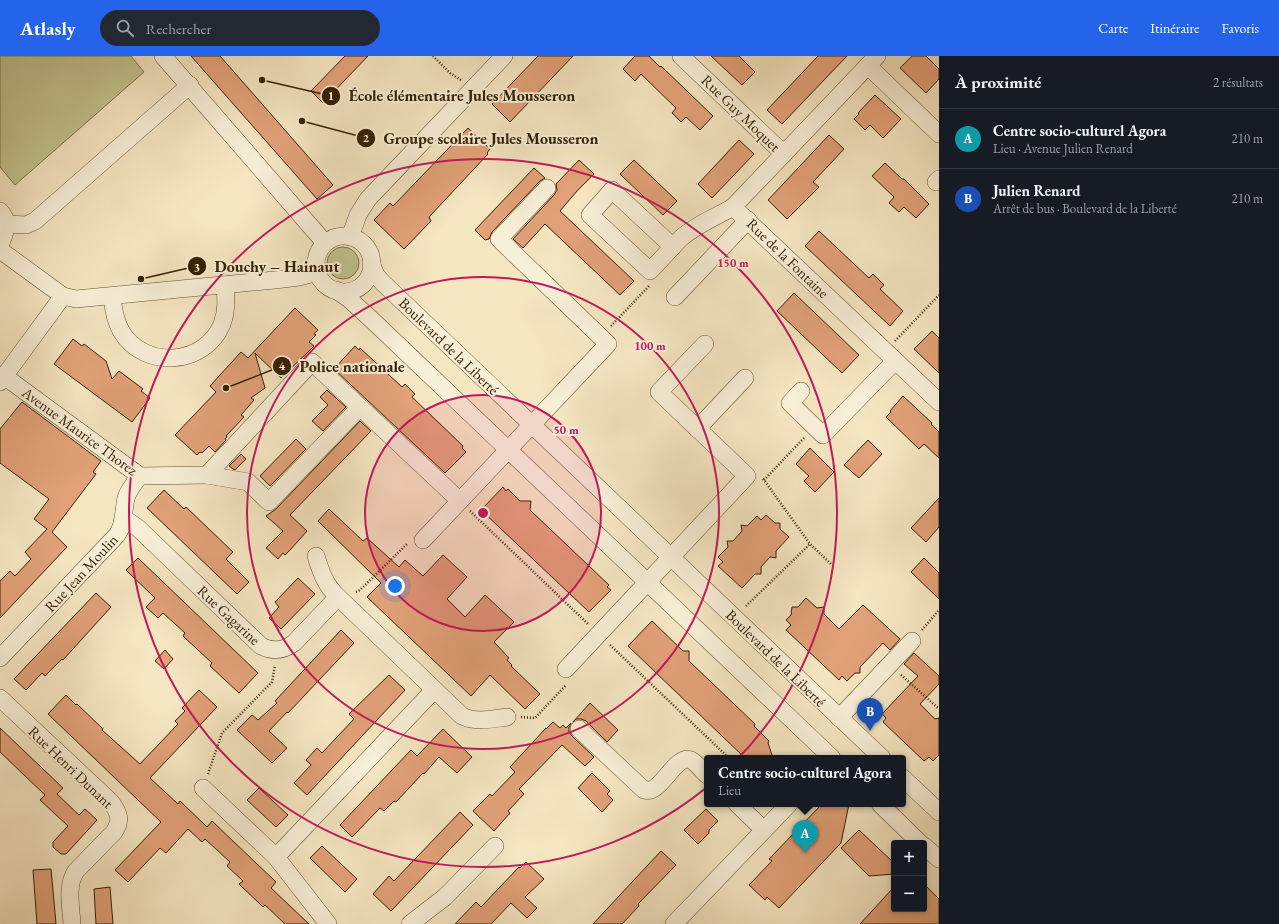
<!DOCTYPE html>
<html lang="fr">
<head>
<meta charset="utf-8">
<style>
	body { margin:0; font-family:"EB Garamond",serif; background:#242831; color:#f1f3f6 }
	.controls { position:absolute; right:12px; bottom:12px; display:grid; overflow:hidden; border-radius:4px; box-shadow:0 2px 6px #0003 }
	.controls button { width:36px; height:36px; display:grid; place-items:center; padding:0; border:0; border-bottom:1px solid #363941; background:#171b24; color:#f1f3f6; font:20px sans-serif }
	.you { position:absolute; left:395px; top:530px; width:14px; height:14px; margin:-10px; border:3px solid #fff; border-radius:50%; background:#1a73e8; box-shadow:0 0 0 6px #1a73e833 }
	.badge { display:grid; place-items:center; width:26px; height:26px; border-radius:50%; background:#2563eb; color:#fff; font-size:13px; font-weight:700 }
	.pin { position:absolute; translate:-50% -33px; filter:drop-shadow(0 1px 2px #0008) }
	.pin::after { content:''; position:absolute; top:21px; width:14px; height:12px; background:inherit; clip-path:polygon(0 0,100% 0,50% 100%) }
	.popup { position:absolute; left:704px; top:699px; width:202px; height:52px; box-sizing:border-box; display:grid; place-content:center; border-radius:4px; background:#171b24; filter:drop-shadow(0 1px 3px #0005); font-size:13px; white-space:nowrap; color:#9ea1a6 }
	.popup b { font-size:15px; color:#f1f3f6 }
	.popup::after { content:''; position:absolute; left:50%; top:100%; margin-left:-8px; border:8px solid transparent; border-top-color:#171b24 }
	.list { margin:0; padding:0; list-style:none }
	h2 { display:flex; justify-content:space-between; align-items:center; height:52px; margin:0; padding:0 16px; font-size:17px }
	h2 small { font-size:13px; font-weight:400; color:#9ea1a6 }
	.list li { display:grid; grid-template-columns:26px 1fr auto; gap:12px; align-items:center; box-sizing:border-box; height:60px; padding:0 16px; border-top:1px solid #363941 }
	.list b { display:block; font-size:15px; white-space:nowrap }
	.list p { margin:0; font-size:13px; white-space:nowrap; color:#9ea1a6 }
	.list em { font-size:13px; font-style:normal; color:#9ea1a6 }
	.icon { flex:none; width:22px; height:22px; fill:none; stroke:currentColor; stroke-width:2; stroke-linecap:round; stroke-linejoin:round }
	.map { position:relative; flex:none; width:939px; height:868px; overflow:hidden }
	header { display:flex; align-items:center; gap:24px; box-sizing:border-box; height:56px; padding:0 20px; background:#2563eb; color:#fff }
	header strong { font-size:19px }
	nav { display:flex; gap:22px; margin-inline-start:auto; font-size:14px }
	.search { width:280px; height:36px; background:#242831; display:flex; align-items:center; gap:10px; box-sizing:border-box; padding:0 14px; border-radius:22px; color:#9ea1a6; font-size:15px }
	main { display:flex }
	aside { flex:1; background:#171b24 }
	.map>svg:first-child { display:block }
	.green { fill:#c2c38f; stroke:#7c7248 }
	.building { fill:#e2a178; stroke:#352000 }
	.lines { fill:none; stroke-linecap:round; stroke-linejoin:round }
	.minor-casing { stroke:#655230; stroke-width:18 }
	.path { stroke:#352000; stroke-width:2.5; stroke-dasharray:1 2; stroke-linecap:butt }
	.minor { stroke:#f8efd7; stroke-width:17 }
	.ring { fill:none; stroke:#c2185b; stroke-width:2 }
	.labels { text-anchor:middle; dominant-baseline:central; stroke-width:4; stroke-linejoin:round; paint-order:stroke }
	.street-label { font-size:15px; fill:#352000; stroke:#f8efd7 }
	.centre { fill:#c2185b; stroke:#f8efd7; stroke-width:2 }
	.ring-label { font-size:12px; text-anchor:middle; font-weight:bold; fill:#c2185b; stroke:#f8efd7; stroke-width:4; stroke-linejoin:round; paint-order:stroke }
	.leader { fill:none; stroke:#352000; stroke-width:1.5 }
	.callout-dot { fill:#352000; stroke:#f8efd7; stroke-width:1.5 }
	.mark-label { font-size:12px; text-anchor:middle; font-weight:bold; fill:#fff }
	.callout-label { font-size:16px; text-anchor:middle; font-weight:bold; fill:#352000; stroke:#f8efd7; stroke-width:4; stroke-linejoin:round; paint-order:stroke }
</style>
</head>
<body>
<header>
<strong>Atlasly</strong>
<div class="search"><svg class="icon" aria-label="search" viewBox="0 0 24 24"><circle cx="10" cy="10" r="6"/><path d="M15 15l6 6"/></svg>Rechercher</div>
<nav><a>Carte</a><a>Itinéraire</a><a>Favoris</a></nav>
</header>
<main>
<div class="map">
<svg width="939" height="868" viewBox="0 0 939 868">
	<rect width="100%" height="100%" fill="#f5e6c2"/>
	<filter id="stains"><feTurbulence type="fractalNoise" baseFrequency=".005" numOctaves="4"/><feColorMatrix values="0 0 0 0 .2 0 0 0 0 .09 0 0 0 0 .02 0 0 0 .5 -.17"/></filter>
	<radialGradient id="worn" r=".72"><stop offset=".6" stop-color="#630" stop-opacity="0"/><stop offset="1" stop-color="#630" stop-opacity=".3"/></radialGradient>
	<g class="green">
		<path d="M0,0H131L144,16L15,129L0,111Z"/>
		<circle cx="343" cy="207" r="16"/>
	</g>
	<g class="building">
		<path d="M191,0H220L333,129L317,143Z"/>
		<path d="M345,0H368L323,47L311,35Z"/>
		<path d="M538,0H573L510,66L492,48Z"/>
		<path d="M635,0H649L660,11L661,10L713,60L700,74L686,61L681,66L672,57L676,52L641,18L635,25L623,13Z"/>
		<path d="M711,0H739L755,16L742,29Z"/>
		<path d="M818,0H847L782,68L767,54Z"/>
		<path d="M912,0H926L939,13V23L926,37L900,12Z"/>
		<path d="M875,39L901,63L883,82L870,69L865,74L854,63L859,58L858,57Z"/>
		<path d="M468,72L490,93L487,97L488,98L429,161L431,165L404,193L374,164L390,147L393,150Z"/>
		<path d="M829,79L844,93L813,126L819,131L787,163L768,144Z"/>
		<path d="M739,84L754,98L712,142L698,128Z"/>
		<path d="M579,104L594,118L577,135L560,155L634,225L620,239L545,168L523,192L513,183L554,139L557,134L556,128Z"/>
		<path d="M634,104L677,145L663,159L620,118Z"/>
		<path d="M885,107L902,123H904L929,148L916,162L904,151L899,156L889,147L894,141L872,120Z"/>
		<path d="M534,112L545,122L540,125L492,176L489,183L485,184L475,174Z"/>
		<path d="M819,175L869,222L873,218L884,229L880,233L903,255L890,270L805,190Z"/>
		<path d="M794,237L859,299L842,317L777,255Z"/>
		<path d="M295,252L318,274L314,278L316,279L309,286L314,290L281,322L255,297L265,332L251,342L254,344L241,359L244,361L226,380L227,381L225,383L226,384L215,396L209,390L202,397L200,396L197,399L175,379L216,336L210,330L241,296L248,302Z"/>
		<path d="M932,275L939,282V317L914,293Z"/>
		<path d="M73,283L82,290L84,288L106,305L112,323L119,315L143,333L141,335L150,342L132,366L54,308Z"/>
		<path d="M355,290L359,294L360,292L402,331L405,328L415,338L412,341L463,390L462,392L466,396L445,417L334,313Z"/>
		<path d="M327,334L346,351L323,375L312,365L328,349L320,341Z"/>
		<path d="M903,340L932,367L931,368L939,376V402L924,388L919,393L886,361L891,356L890,355Z"/>
		<path d="M22,346L101,405L93,416L96,418L52,476L67,491L0,562V525L10,515L15,520L31,503L25,496L47,473L34,463L49,443L0,407V373Z"/>
		<path d="M360,365L371,375L290,459L307,475L291,493L285,499L283,497L278,503L266,492L283,475L266,460L276,453Z"/>
		<path d="M296,383L306,393L270,430L260,420Z"/>
		<path d="M868,384L882,398L859,422L844,409Z"/>
		<path d="M810,392L834,416L815,436L804,425L809,420L796,408Z"/>
		<path d="M241,398L246,403L235,414L233,413L229,410Z"/>
		<path d="M503,431L506,435L508,433L520,445H531L530,454L609,529L607,531L611,534L589,556L481,454Z"/>
		<path d="M164,434L184,453L186,451L233,496L226,503L249,526L237,538L147,452Z"/>
		<path d="M939,442V471L926,486L911,472Z"/>
		<path d="M329,453L363,485L367,482L399,511L405,504L423,520L443,499L467,521L447,543L465,561L485,539L514,566L494,586L509,602L507,604L512,609L511,610L540,638L525,653L490,619L471,640L367,541L381,527L318,465Z"/>
		<path d="M766,459L775,467H780V473L789,481L776,495V502L770,501L761,511V518H755L742,532L718,510L723,506L718,501L728,491L727,485H733L742,475L741,469L747,470L757,460L761,464Z"/>
		<path d="M138,502L258,617L239,637L210,610L212,607L183,580L185,577L163,557L158,562L146,551L155,542L126,514Z"/>
		<path d="M924,502L939,517V543L911,516Z"/>
		<path d="M298,522L315,538L281,573L269,562L279,551L275,546Z"/>
		<path d="M96,537L111,551L63,604L62,603L45,620L42,617L26,634L14,623Z"/>
		<path d="M806,542L817,552L824,551V558L839,573L863,549L900,583L890,594L883,587L860,611V617H855L847,625L842,620L839,624L786,574L791,569L786,564L791,559L792,551H798Z"/>
		<path d="M652,565L683,595H689V605L755,668L754,670L769,685L768,687L773,702H745L628,590Z"/>
		<path d="M341,574L354,587L288,657L287,656L269,675L287,692L272,707L237,674L252,659L258,664L277,647L275,645Z"/>
		<path d="M165,594L173,603L164,613L155,605Z"/>
		<path d="M914,597L939,620V628L920,648L935,663L939,662V699L933,705L929,701L924,705L883,666L886,662L882,658L918,620L904,608Z"/>
		<path d="M389,619L405,634L307,739L294,727L311,709L306,704L317,692L322,697L354,663L349,658Z"/>
		<path d="M199,634L217,651L150,722L178,748L180,745L207,771L212,765L276,826L271,832L309,868H285L265,849L263,851L239,828L243,825L227,810L230,806L205,783L202,786L188,773L166,797L160,792L128,826L115,814L161,766L48,658L66,639L76,649L77,648L103,673L102,674L140,708L178,668L175,665L185,655L182,652Z"/>
		<path d="M590,647L618,674L607,686L586,665L581,663H576L573,666Z"/>
		<path d="M553,666L560,672L563,669L566,672L571,667L569,671V676L572,680L594,701L585,710L562,689L519,733L524,738L508,755L510,757L494,775L473,755L490,738L492,740L515,716L510,711L546,672V673Z"/>
		<path d="M0,672L63,732L57,738L79,759L85,753L97,764L66,798H61L53,791V786L68,770L40,744L45,739L0,696Z"/>
		<path d="M443,673L472,701L457,717L439,701L424,718L423,717L396,746L394,745L384,755L380,752L352,781L340,769L411,694L417,700Z"/>
		<path d="M592,717L610,735L607,738L613,744L602,756L578,732Z"/>
		<path d="M259,732L288,759L276,771L247,744Z"/>
		<path d="M822,748H849L841,787L779,852L767,841L765,844L749,829L772,805L769,803Z"/>
		<path d="M706,753L718,765L709,774V777L698,788L684,774Z"/>
		<path d="M460,756L473,769L391,855L373,838L389,820L394,825Z"/>
		<path d="M859,774L894,807V818L869,820L841,792Z"/>
		<path d="M322,790L357,823L345,836L310,802Z"/>
		<path d="M661,795L676,809L638,848L639,850L622,868H593Z"/>
		<path d="M526,806L544,823L525,841L537,852L527,862L511,847L491,868H455L476,846L481,851L519,811L520,812Z"/>
		<path d="M51,813L56,868H37L33,814Z"/>
		<path d="M924,828L939,843V868H860L894,831V853H924Z"/>
		<path d="M110,831L113,868H96L94,833Z"/>
	</g>
	<g class="lines">
		<g class="minor-casing">
			<g id="minor">
				<path d="M163,0L325,187"/>
				<path d="M681,0L784,98"/>
				<path d="M868,10L939,78"/>
				<path d="M936,126L939,123"/>
				<path d="M733,151L877,0"/>
				<path d="M0,155C10,165 5,178 0,189"/>
				<path d="M6,168L26,169L35,165L190,29"/>
				<circle cx="344" cy="208" r="28"/>
				<path d="M350,181L358,159L368,143L504,0"/>
				<path d="M673,191L612,134L590,159L650,215C660,205 670,193 680,183C695,169 716,161 733,151L939,346"/>
				<path d="M0,194L63,240L76,243L275,224L299,221L318,216"/>
				<path d="M371,207L376,219L382,226L882,702"/>
				<path d="M336,234L349,243L372,264L832,702"/>
				<path d="M112,240C113,252 115,264 121,275C144,314 205,310 222,268C227,255 226,242 225,229"/>
				<path d="M675,241L748,164"/>
				<path d="M4,320L140,420L207,419"/>
				<path d="M0,326L63,240"/>
				<path d="M801,335L790,347L823,379L895,305"/>
				<path d="M360,351L269,446L248,426L207,419L312,306L460,445"/>
				<path d="M697,373L745,322"/>
				<path d="M124,462L138,472L261,590C273,596 283,595 294,587L338,541L462,660C476,667 492,663 507,661"/>
				<path d="M423,484L608,288L499,183L547,132"/>
				<path d="M316,500C321,516 325,529 338,541"/>
				<path d="M0,602L117,479C125,468 123,455 126,442C129,433 134,427 140,420"/>
				<path d="M566,613L747,420L659,336L705,288"/>
				<path d="M0,642L111,746C119,757 122,764 114,776L76,815C66,830 71,850 72,868"/>
				<path d="M839,662L912,585"/>
				<path d="M579,673L644,734C661,740 675,697 691,704C697,707 702,715 707,719"/>
				<path d="M903,722L939,756"/>
				<path d="M203,732L276,801"/>
				<path d="M737,748L764,774"/>
				<path d="M880,748L920,787"/>
				<path d="M924,790L939,803"/>
				<path d="M328,868L276,801L434,634"/>
				<path d="M410,868L445,841L495,790"/>
				<path d="M674,868L789,748"/>
			</g>
		</g>
		<g class="path">
			<path d="M433,0L450,17L461,24"/>
			<path d="M611,270L649,230"/>
			<path d="M895,285L939,239"/>
			<path d="M763,423L764,424L810,488L832,509"/>
			<path d="M764,424L804,382"/>
			<path d="M470,455L588,568"/>
			<path d="M356,536L360,534L407,488"/>
			<path d="M746,550L810,488"/>
			<path d="M922,574L939,554"/>
			<path d="M610,589L729,702"/>
			<path d="M901,619L939,653"/>
			<path d="M521,661L535,662L566,629"/>
			<path d="M208,718L222,677L272,626L275,609"/>
		</g>
		<use href="#minor" class="minor"/>
	</g>
	<circle cx="483" cy="457" r="118" fill="#c2185b" fill-opacity=".12"/>
	<g class="ring">
		<circle cx="483" cy="457" r="118"/>
		<circle cx="483" cy="457" r="236"/>
		<circle cx="483" cy="457" r="354"/>
	</g>
	<g class="labels">
		<g class="street-label">
			<text transform="translate(741 57) rotate(44)">Rue Guy Moquet</text>
			<text transform="translate(788 202) rotate(44)">Rue de la Fontaine</text>
			<text transform="translate(449 290) rotate(44)">Boulevard de la Liberté</text>
			<text transform="translate(80 375) rotate(36)">Avenue Maurice Thorez</text>
			<text transform="translate(81 517) rotate(-47)">Rue Jean Moulin</text>
			<text transform="translate(229 559) rotate(43)">Rue Gagarine</text>
			<text transform="translate(776 602) rotate(44)">Boulevard de la Liberté</text>
			<text transform="translate(71 711) rotate(44)">Rue Henri Dunant</text>
		</g>
	</g>
	<circle cx="483" cy="457" r="6" class="centre"/>
	<g class="ring-label">
		<text x="733" y="211">150 m</text>
		<text x="650" y="294">100 m</text>
		<text x="566" y="378">50 m</text>
	</g>
	<path class="leader" d="M262 24L331 40M302 65L366 82M141 223L197 210M226 332L282 310"/>
	<g class="callout-dot">
		<circle cx="262" cy="24" r="4"/>
		<circle cx="302" cy="65" r="4"/>
		<circle cx="141" cy="223" r="4"/>
		<circle cx="226" cy="332" r="4"/>
		<circle cx="331" cy="40" r="10"/>
		<circle cx="366" cy="82" r="10"/>
		<circle cx="197" cy="210" r="10"/>
		<circle cx="282" cy="310" r="10"/>
	</g>
	<g class="mark-label">
		<text x="331" y="44">1</text>
		<text x="366" y="86">2</text>
		<text x="197" y="215">3</text>
		<text x="282" y="314">4</text>
	</g>
	<g class="callout-label">
		<text x="462" y="45">École élémentaire Jules Mousseron</text>
		<text x="491" y="88">Groupe scolaire Jules Mousseron</text>
		<text x="277" y="216">Douchy – Hainaut</text>
		<text x="352" y="316">Police nationale</text>
	</g>
	<rect width="100%" height="100%" filter="url(#stains)"/>
	<rect width="100%" height="100%" fill="url(#worn)"/>
</svg>
<div class="controls">
<button>+</button>
<button>−</button>
</div>
<div class="you"></div>
<div class="pin badge" style="left:805px;top:797px;background:#0f9aa8">A</div>
<div class="popup"><b>Centre socio-culturel Agora</b>Lieu</div>
<div class="pin badge" style="left:870px;top:675px;background:#1a4fb4">B</div>
</div>
<aside>
<h2>À proximité<small>2 résultats</small></h2>
<ul class="list">
<li><span class="badge" style="background:#0f9aa8">A</span><div><b>Centre socio-culturel Agora</b><p>Lieu · Avenue Julien Renard</p></div><em>210 m</em></li>
<li><span class="badge" style="background:#1a4fb4">B</span><div><b>Julien Renard</b><p>Arrêt de bus · Boulevard de la Liberté</p></div><em>210 m</em></li>
</ul>
</aside>
</main>
</body>
</html>
